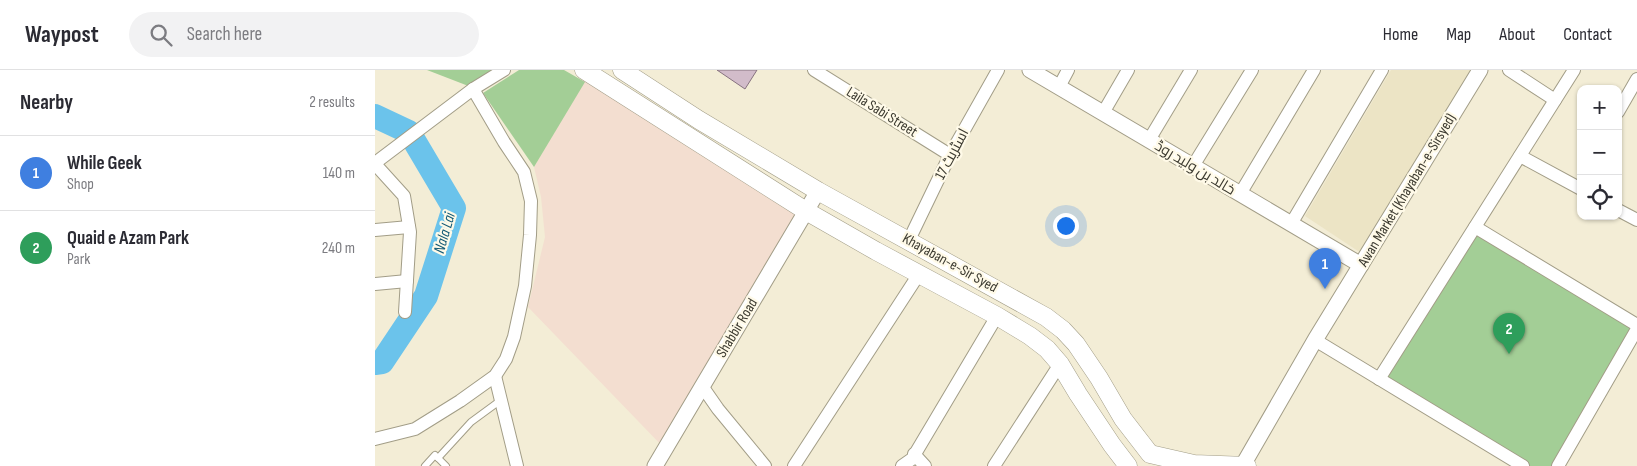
<!DOCTYPE html>
<html lang="en">
<head>
<meta charset="utf-8">
<style>
	body { margin:0; font-family:"Sofia Sans Condensed",Cairo,sans-serif; background:#f2f2f3; color:#2b2b33 }
	.controls { position:absolute; right:15px; top:15px; display:grid; overflow:hidden; border-radius:10px; box-shadow:0 1px 4px #0004 }
	.controls button { width:45px; height:45px; display:grid; place-items:center; padding:0; border:0; border-bottom:1px solid #e1e1e2; background:#fff; color:#2b2b33; font:25px sans-serif }
	.you { position:absolute; left:690px; top:155px; width:18px; height:18px; margin:-12px; border:4px solid #fff; border-radius:50%; background:#1a73e8; box-shadow:0 0 0 8px #1a73e833 }
	.badge { display:grid; place-items:center; width:32px; height:32px; border-radius:50%; background:#d54458; color:#fff; font-size:16px; font-weight:700 }
	.pin { position:absolute; translate:-50% -41px; filter:drop-shadow(0 1px 2px #0008) }
	.pin::after { content:''; position:absolute; top:26px; width:18px; height:15px; background:inherit; clip-path:polygon(0 0,100% 0,50% 100%) }
	.list { margin:0; padding:0; list-style:none }
	h2 { display:flex; justify-content:space-between; align-items:center; height:65px; margin:0; padding:0 20px; font-size:21px }
	h2 small { font-size:16px; font-weight:400; color:#7c7c81 }
	.list li { display:grid; grid-template-columns:32px 1fr auto; gap:15px; align-items:center; box-sizing:border-box; height:75px; padding:0 20px; border-top:1px solid #e1e1e2 }
	.list b { display:block; font-size:19px; white-space:nowrap }
	.list p { margin:0; font-size:16px; white-space:nowrap; color:#7c7c81 }
	.list em { font-size:16px; font-style:normal; color:#7c7c81 }
	.icon { flex:none; width:28px; height:28px; fill:none; stroke:currentColor; stroke-width:2; stroke-linecap:round; stroke-linejoin:round }
	.map { position:relative; flex:none; width:1262px; height:396px; overflow:hidden }
	header { display:flex; align-items:center; gap:30px; box-sizing:border-box; height:70px; padding:0 25px; background:#fff; border-bottom:1px solid #e1e1e2 }
	header strong { font-size:24px }
	nav { display:flex; gap:28px; margin-inline-start:auto; font-size:18px }
	.search { width:350px; height:45px; background:#f2f2f3; display:flex; align-items:center; gap:12px; box-sizing:border-box; padding:0 18px; border-radius:28px; color:#7c7c81; font-size:19px }
	main { display:flex }
	aside { flex:1; background:#fff }
	.map>svg:first-child { display:block }
	.built { fill:#ece4c5 }
	.education { fill:#f3ded0 }
	.green { fill:#a3ce96 }
	.lines { fill:none; stroke-linecap:round; stroke-linejoin:round }
	.river { stroke:#6bc3eb; stroke-width:24 }
	.building { fill:#d2bcca; stroke:#86727f }
	.service-casing { stroke:#a29d87; stroke-width:8 }
	.minor-casing { stroke:#a29d87; stroke-width:14 }
	.tertiary-casing { stroke:#a29d87; stroke-width:17 }
	.secondary-casing { stroke:#a29d87; stroke-width:19 }
	.service { stroke:#fff; stroke-width:6 }
	.minor { stroke:#fff; stroke-width:12 }
	.tertiary { stroke:#fff; stroke-width:15 }
	.secondary { stroke:#fff; stroke-width:18 }
	.labels { text-anchor:middle; dominant-baseline:central; stroke-width:4.5; stroke-linejoin:round; paint-order:stroke }
	.street-label { font-size:15px; fill:#3c3a30; stroke:#fffae8 }
	.water-label { font-size:16px; font-style:italic; fill:#145a75; stroke:#fffae8 }
</style>
</head>
<body>
<header>
<strong>Waypost</strong>
<div class="search"><svg class="icon" aria-label="search" viewBox="0 0 24 24"><circle cx="10" cy="10" r="6"/><path d="M15 15l6 6"/></svg>Search here</div>
<nav><a>Home</a><a>Map</a><a>About</a><a>Contact</a></nav>
</header>
<main>
<aside>
<h2>Nearby<small>2 results</small></h2>
<ul class="list">
<li><span class="badge" style="background:#3f7fe0">1</span><div><b>While Geek</b><p>Shop</p></div><em>140 m</em></li>
<li><span class="badge" style="background:#2e9e5b">2</span><div><b>Quaid e Azam Park</b><p>Park</p></div><em>240 m</em></li>
</ul>
</aside>
<div class="map">
<svg width="1262" height="396" viewBox="0 0 1262 396">
	<rect width="100%" height="100%" fill="#f3edd6"/>
	<path class="built" d="M1016,0H1097L986,183L930,146Z"/>
	<path class="education" d="M214,3L431,141L290,379L153,237L170,167L166,127L159,97Z"/>
	<g class="green">
		<path d="M52,0H126L96,17Z"/>
		<path d="M144,0H189L210,12L159,97L108,23Z"/>
		<path d="M1100,157L1262,255L1183,396H1148L1004,309Z"/>
	</g>
	<g class="lines">
		<path class="river" d="M0,46L34,62L79,138L51,226L7,292L0,293"/>
	</g>
	<path class="building" d="M342,0H382L370,19Z"/>
	<g class="lines">
		<g class="service-casing">
			<g id="service">
				<path d="M63,388L96,352L126,330"/>
				<path d="M50,396L60,385L71,396"/>
			</g>
		</g>
		<g class="minor-casing">
			<g id="minor">
				<path d="M439,0L575,85"/>
				<path d="M1134,0L1180,30"/>
				<path d="M684,17L693,0"/>
				<path d="M1243,42L1262,9"/>
				<path d="M728,43L753,0"/>
				<path d="M774,70L816,0"/>
				<path d="M1145,86L1206,119"/>
				<path d="M0,93L98,19L129,0"/>
				<path d="M0,94L29,126L35,162L30,242"/>
				<path d="M818,96L877,0"/>
				<path d="M865,124L939,0"/>
				<path d="M1243,140L1262,150"/>
				<path d="M916,154L1007,0"/>
				<path d="M1100,157L1262,255"/>
				<path d="M0,160L34,157"/>
				<path d="M534,170L575,85L623,0"/>
				<path d="M0,214L32,211"/>
				<path d="M940,270L1148,396"/>
				<path d="M120,306L142,396"/>
				<path d="M1004,309L1199,0"/>
				<path d="M327,316L343,339L390,396"/>
				<path d="M0,369L40,359L85,331L120,306L131,289L139,267L150,216L155,165L156,131L149,102L129,72L98,19"/>
				<path d="M539,384L550,396"/>
				<path d="M419,396L544,204"/>
				<path d="M527,396L537,389L622,246"/>
				<path d="M619,396L685,294"/>
				<path d="M1183,396L1262,259"/>
			</g>
		</g>
		<g class="tertiary-casing">
			<g id="tertiary">
				<path d="M655,0L986,195"/>
				<path d="M868,395L940,270L1105,0"/>
				<path d="M280,396L443,121"/>
			</g>
		</g>
		<g class="secondary-casing">
			<g id="secondary">
				<path d="M209,0L431,141L501,181L622,246L655,266L672,279L685,294L703,324L737,375L753,396"/>
				<path d="M247,0L324,50L443,121L671,247L688,260L701,274L724,308L748,349L775,384L819,394L872,396"/>
			</g>
		</g>
		<use href="#service" class="service"/>
		<use href="#minor" class="minor"/>
		<use href="#tertiary" class="tertiary"/>
		<use href="#secondary" class="secondary"/>
	</g>
	<g class="labels">
		<g class="street-label">
			<text transform="translate(507 42) rotate(32)">Laila Sabi Street</text>
			<text transform="translate(577 84) rotate(-62)">اسٹریٹ 17</text>
			<text transform="translate(820 98) rotate(31)">خالد بن ولید روڈ</text>
			<text transform="translate(1032 120) rotate(-59)">Awan Market (Khayaban-e-Sirsyed)</text>
			<text transform="translate(575 193) rotate(29)">Khayaban-e-Sir Syed</text>
			<text transform="translate(362 258) rotate(-59)">Shabbir Road</text>
		</g>
		<g class="water-label">
			<text transform="translate(70 163) rotate(-74)">Nala Lai</text>
		</g>
	</g>
</svg>
<div class="controls">
<button>+</button>
<button>−</button>
<button><svg class="icon" aria-label="locate" viewBox="0 0 24 24"><circle cx="12" cy="12" r="6"/><path d="M12 2v4M12 18v4M2 12h4M18 12h4"/></svg></button>
</div>
<div class="you"></div>
<div class="pin badge" style="left:950px;top:219px;background:#3f7fe0">1</div>
<div class="pin badge" style="left:1134px;top:284px;background:#2e9e5b">2</div>
</div>
</main>
</body>
</html>
